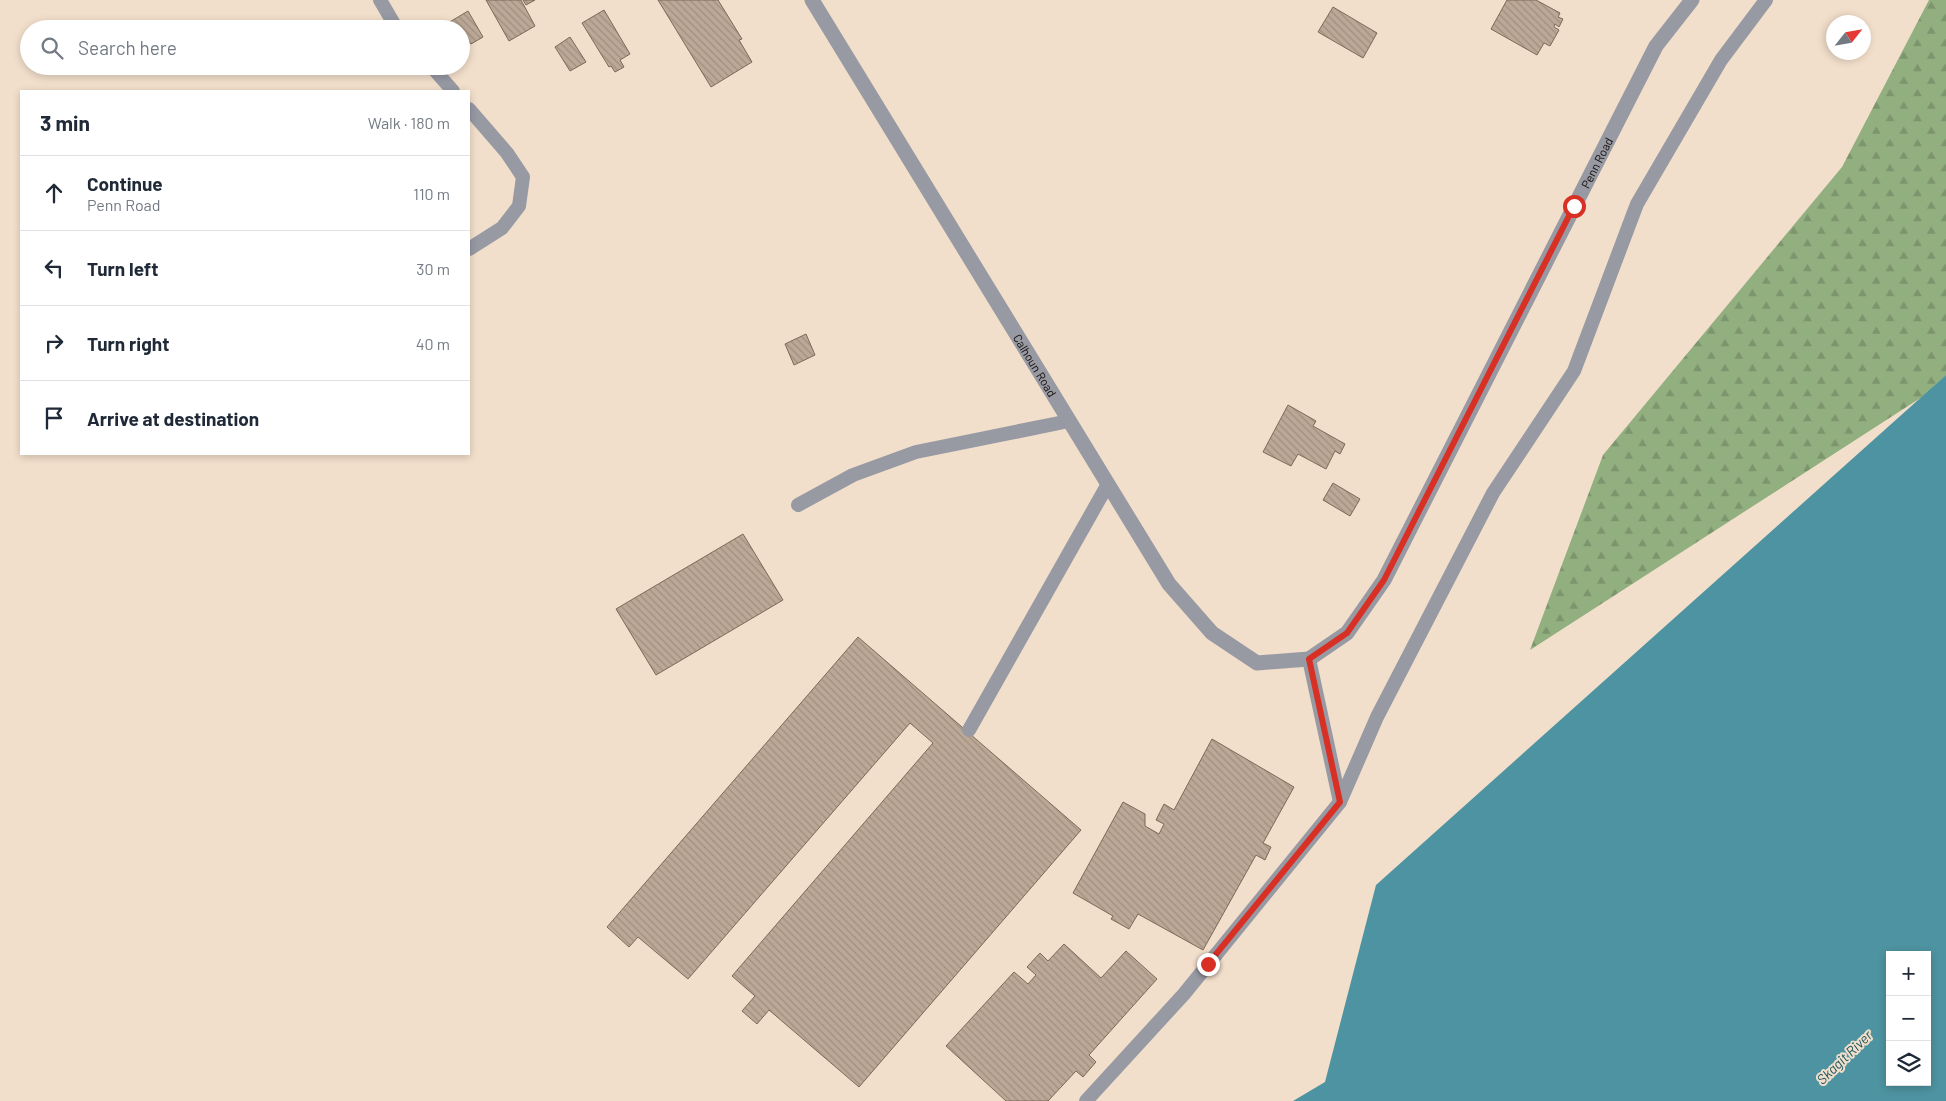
<!DOCTYPE html>
<html lang="en">
<head>
<meta charset="utf-8">
<style>
	body { margin:0; font-family:Barlow,sans-serif; background:#f6f6f7; color:#1f2937 }
	.controls { position:absolute; right:15px; bottom:15px; display:grid; overflow:hidden; border-radius:0px; box-shadow:0 2px 8px #0003 }
	.controls button { width:45px; height:45px; display:grid; place-items:center; padding:0; border:0; border-bottom:1px solid #e0e1e3; background:#fff; color:#1f2937; font:25px sans-serif }
	.compass { position:absolute; left:1826px; top:15px; width:45px; height:45px; border-radius:50%; background:#fff; box-shadow:0 2px 8px #0003; rotate:59deg }
	.stop { position:absolute; width:15px; height:15px; margin:-11px; border:4px solid #d93025; border-radius:50%; background:#fff }
	.stop.end { background:#d93025; border-color:#fff; box-shadow:0 1px 5px #0008 }
	.list { margin:0; padding:0; list-style:none }
	h2 { display:flex; justify-content:space-between; align-items:center; height:65px; margin:0; padding:0 20px; font-size:21px }
	h2 small { font-size:16px; font-weight:400; color:#747a83 }
	.list li { display:grid; grid-template-columns:32px 1fr auto; gap:15px; align-items:center; box-sizing:border-box; height:75px; padding:0 20px; border-top:1px solid #e0e1e3 }
	.list b { display:block; font-size:19px; white-space:nowrap }
	.list p { margin:0; font-size:16px; white-space:nowrap; color:#747a83 }
	.list em { font-size:16px; font-style:normal; color:#747a83 }
	.icon { flex:none; width:28px; height:28px; fill:none; stroke:currentColor; stroke-width:2; stroke-linecap:round; stroke-linejoin:round }
	.map { position:relative; flex:none; width:1946px; height:1101px; overflow:hidden }
	.search { position:absolute; background:#fff; box-shadow:0 2px 8px #0003; left:20px; top:20px; width:450px; height:55px; display:flex; align-items:center; gap:12px; box-sizing:border-box; padding:0 18px; border-radius:28px; color:#747a83; font-size:19px }
	.panel { position:absolute; background:#fff; box-shadow:0 2px 8px #0003; left:20px; top:90px; width:450px; height:365px; border-radius:0px }
	.map>svg:first-child { display:block }
	.forest { fill:url(#forest-firs) }
	.water { fill:#4e93a1; fill-rule:evenodd }
	.building { fill:url(#building-back-hatch); stroke:#7a6a58 }
	.lines { fill:none; stroke-linecap:round; stroke-linejoin:round }
	.service { stroke:#9799a3; stroke-width:14 }
	.minor { stroke:#9799a3; stroke-width:15 }
	.route { stroke:#d93025; stroke-width:6 }
	.labels { text-anchor:middle; dominant-baseline:central; stroke-width:4; stroke-linejoin:round; paint-order:stroke }
	.street-label { font-size:12px; fill:#120c06; stroke:#f2dfcb }
	.water-label { font-size:14px; font-style:italic; fill:#1a555f; stroke:#f2dfcb }
</style>
</head>
<body>
<div class="map">
<svg width="1946" height="1101" viewBox="0 0 1946 1101">
	<defs>
		<pattern id="forest-firs" width="22" height="20" patternUnits="userSpaceOnUse" patternTransform="scale(1.25)"><rect width="22" height="20" fill="#92af80"/><path d="M5 1l3.5 6h-7zM16 11l3.5 6h-7z" fill="#7d956d"/></pattern>
		<pattern id="building-back-hatch" width="6" height="6" patternUnits="userSpaceOnUse" patternTransform="scale(1.25)"><rect width="6" height="6" fill="#bba896"/><path d="M-1 5l2 2M0 0l6 6M5-1l2 2" fill="none" stroke="#a08f80"/></pattern>
	</defs>
	<rect width="100%" height="100%" fill="#f2dfcb"/>
	<path class="forest" d="M1929,0H1946V375L1922,397L1530,650L1603,455L1842,167Z"/>
	<path class="water" d="M1946,375V1101H1293L1325,1082L1376,885ZM1890,955H1927V1082H1890Z"/>
	<g class="building">
		<path d="M486,0H521L535,26L509,41Z"/>
		<path d="M523,0H535L526,5Z"/>
		<path d="M658,0H718L742,39L739,40L752,62L711,87Z"/>
		<path d="M1507,0H1536L1560,13L1558,17L1563,19L1559,27L1555,24L1554,27L1559,30L1550,46L1544,43L1537,55L1491,29Z"/>
		<path d="M1333,7L1377,33L1363,58L1318,32Z"/>
		<path d="M604,10L630,54L620,60L624,67L615,72L611,66L609,67L582,23Z"/>
		<path d="M468,11L483,37L471,44L468,41L461,45V29H444L443,26Z"/>
		<path d="M570,37L586,62L570,71L555,47Z"/>
		<path d="M806,334L815,355L794,365L785,344Z"/>
		<path d="M1288,405L1316,421L1313,426L1345,444L1340,454L1335,451L1326,469L1298,454L1291,466L1263,452Z"/>
		<path d="M1333,483L1360,499L1350,516L1323,500Z"/>
		<path d="M743,534L783,600L656,675L616,609Z"/>
		<path d="M858,637L1081,830L859,1087L769,1010L757,1024L742,1011L755,996L732,976L933,743L910,723L688,979L638,937L629,947L607,927Z"/>
		<path d="M1212,739L1294,787L1263,843L1271,847L1265,860L1256,855L1203,950L1138,914L1129,929L1111,919L1113,916L1073,893L1123,802L1145,814V826L1159,834L1164,824L1156,820L1164,804L1174,810Z"/>
		<path d="M1064,944L1101,978L1126,951L1157,979L1089,1055L1096,1062L1083,1077L1076,1071L1048,1101H1006L946,1046L1014,972L1028,984L1036,975L1027,967L1040,953L1048,961Z"/>
	</g>
	<g class="lines">
		<g class="service">
			<path d="M380,0L397,29"/>
			<path d="M431,66L453,91"/>
			<path d="M469,109L507,153L523,177L519,206L502,228L469,249"/>
			<path d="M798,505L853,475L916,452L1069,421"/>
			<path d="M969,730L1108,484"/>
			<path d="M1340,802L1377,717L1493,493L1574,371L1637,204L1721,60L1766,0"/>
			<path d="M1086,1101L1184,994L1340,802L1309,659"/>
		</g>
		<path class="minor" id="s1" d="M812,0L1169,584L1212,633L1257,663L1309,659L1347,633L1384,580L1656,46L1692,0"/>
	</g>
	<g class="lines">
		<path class="route" d="M1208,964L1340,802L1309,659L1347,633L1384,580L1574,206"/>
	</g>
	<g class="labels">
		<g class="street-label">
			<text stroke="none"><textPath href="#s1" startOffset="1435">Penn Road</textPath></text>
			<text stroke="none"><textPath href="#s1" startOffset="428">Calhoun Road</textPath></text>
		</g>
		<g class="water-label">
			<text transform="translate(1844 1057) rotate(-44)">Skagit River</text>
		</g>
	</g>
</svg>
<div class="controls">
<button>+</button>
<button>−</button>
<button><svg class="icon" aria-label="layers" viewBox="0 0 24 24"><path d="M12 4l9 5-9 5-9-5zM3 14l9 5 9-5"/></svg></button>
</div>
<svg class="compass" viewBox="-18 -18 36 36"><path d="M0-13l5 13h-10z" fill="#e53935"/><path d="M0 13l5-13h-10z" fill="#747a83"/></svg>
<div class="stop" style="left:1574px;top:206px"></div>
<div class="stop end" style="left:1208px;top:964px"></div>
<div class="search"><svg class="icon" aria-label="search" viewBox="0 0 24 24"><circle cx="10" cy="10" r="6"/><path d="M15 15l6 6"/></svg>Search here</div>
<section class="panel">
<h2>3 min<small>Walk · 180 m</small></h2>
<ul class="list">
<li><svg class="icon" aria-label="ahead" viewBox="0 0 24 24"><path d="M12 20V5M6 11l6-6 6 6"/></svg><div><b>Continue</b><p>Penn Road</p></div><em>110 m</em></li>
<li><svg class="icon" aria-label="left" viewBox="0 0 24 24"><path d="M17 20v-9H6M10 6l-5 5 5 5"/></svg><div><b>Turn left</b></div><em>30 m</em></li>
<li><svg class="icon" aria-label="right" viewBox="0 0 24 24"><path d="M7 20v-9h11M14 6l5 5-5 5"/></svg><div><b>Turn right</b></div><em>40 m</em></li>
<li><svg class="icon" aria-label="arrive" viewBox="0 0 24 24"><path d="M6 21V4h12l-3 4 3 4H6"/></svg><div><b>Arrive at destination</b></div></li>
</ul>
</section>
</div>
</body>
</html>
